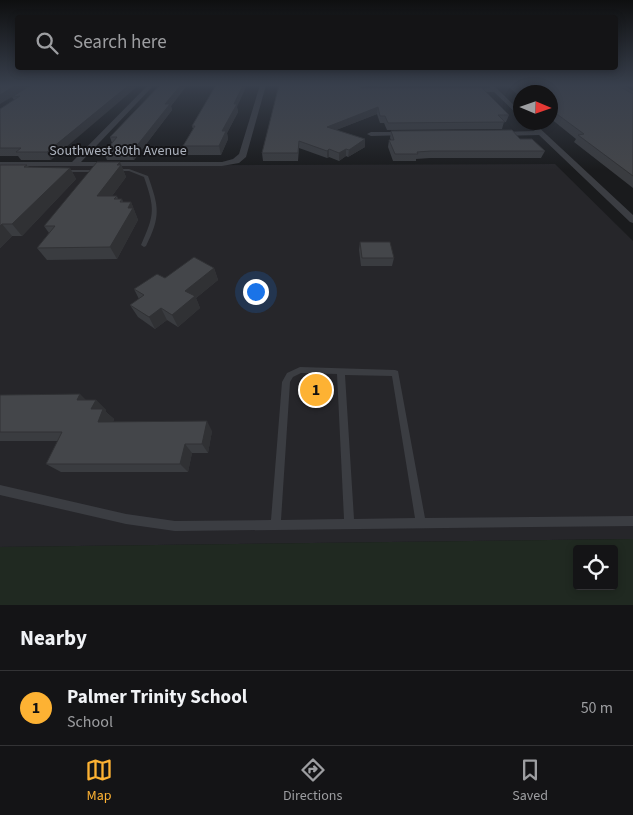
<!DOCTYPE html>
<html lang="en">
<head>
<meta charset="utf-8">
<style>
	body { margin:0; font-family:"Source Sans 3",sans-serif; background:#1d1d1f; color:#f1f3f6 }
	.controls { position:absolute; right:15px; bottom:15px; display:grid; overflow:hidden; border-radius:5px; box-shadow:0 2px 8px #0003 }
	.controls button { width:45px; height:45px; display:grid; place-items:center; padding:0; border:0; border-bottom:1px solid #333335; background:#141416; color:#f1f3f6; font:25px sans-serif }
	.compass { position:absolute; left:513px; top:85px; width:45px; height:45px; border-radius:50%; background:#141416; box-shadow:0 2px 8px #0003; rotate:92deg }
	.you { position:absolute; left:255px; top:291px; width:18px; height:18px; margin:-12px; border:4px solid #fff; border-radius:50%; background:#1a73e8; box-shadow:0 0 0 8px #1a73e833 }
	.badge { display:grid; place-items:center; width:32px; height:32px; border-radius:50%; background:#fdb233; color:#111; font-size:16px; font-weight:700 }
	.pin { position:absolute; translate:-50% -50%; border:2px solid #fff; box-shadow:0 1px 5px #0006 }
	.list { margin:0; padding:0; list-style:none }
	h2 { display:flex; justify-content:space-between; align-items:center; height:65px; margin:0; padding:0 20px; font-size:21px }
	h2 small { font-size:16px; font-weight:400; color:#9d9ea1 }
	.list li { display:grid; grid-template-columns:32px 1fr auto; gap:15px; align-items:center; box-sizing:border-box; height:75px; padding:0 20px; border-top:1px solid #333335 }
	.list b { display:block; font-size:19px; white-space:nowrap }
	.list p { margin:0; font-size:16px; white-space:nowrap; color:#9d9ea1 }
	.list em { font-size:16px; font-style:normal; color:#9d9ea1 }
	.icon { flex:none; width:28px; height:28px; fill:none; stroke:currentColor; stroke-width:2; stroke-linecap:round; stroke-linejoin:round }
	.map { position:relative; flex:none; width:633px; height:605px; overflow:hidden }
	.search { position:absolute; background:#141416; box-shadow:0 2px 8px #0003; left:15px; right:15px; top:15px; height:55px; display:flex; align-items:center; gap:12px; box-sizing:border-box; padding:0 18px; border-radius:5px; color:#9d9ea1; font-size:19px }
	.sheet { height:140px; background:#141416 }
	nav { display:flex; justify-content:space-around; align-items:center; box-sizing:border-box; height:70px; border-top:1px solid #333335; background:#141416; font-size:14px; color:#9d9ea1 }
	nav a { display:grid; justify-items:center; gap:2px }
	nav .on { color:#fdb233 }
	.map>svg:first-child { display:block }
	.built { fill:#26262a }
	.green { fill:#202921; fill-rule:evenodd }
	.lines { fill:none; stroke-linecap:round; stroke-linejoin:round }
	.lane { fill:#3b3d42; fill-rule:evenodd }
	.street { fill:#3b3d42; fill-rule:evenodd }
	.wall { fill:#3a3c40 }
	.shaded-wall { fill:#303134 }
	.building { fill:#44464a; stroke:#303134 }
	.labels { text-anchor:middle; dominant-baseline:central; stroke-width:4; stroke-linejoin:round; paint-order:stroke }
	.far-street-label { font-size:14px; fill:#acb2bd; stroke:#151518 }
</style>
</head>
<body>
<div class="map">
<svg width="633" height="605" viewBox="0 0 633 605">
	<rect width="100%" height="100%" fill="#1a1b1d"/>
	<path class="built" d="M555,164L633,241V539L0,547V166Z"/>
	<path class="green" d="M633,539V605H0V547ZM577,549H614V586H577Z"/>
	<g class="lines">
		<g class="lane">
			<path d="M115,169H129L148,176C159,207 161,216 146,246L144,247L141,245C155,214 155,209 144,177L129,171H115Z"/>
			<path d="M63,170H99L101,171L99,172H64L62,171Z"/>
			<path d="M300,367L395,370L398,371L425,518L633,516V526L175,531L126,524L0,495V485L126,514L175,521L271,520L282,382L287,373ZM301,373L337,374L344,519L281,520L290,382L293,377ZM345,375L392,376L415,518L354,519Z"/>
		</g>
		<g class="street">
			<path d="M148,85H154L81,162H222L233,159L239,154L260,85H266L246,157L239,163L222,166H0V162H72Z"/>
			<path d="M487,85H493L520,111V116L518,115L494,92H467L464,90L490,88Z"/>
			<path d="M617,85H624L633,91V96Z"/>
			<path d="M526,122H533L633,215V223L630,222L539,135L498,136L494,134L498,132L535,131Z"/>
			<path d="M406,132L408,133V135L371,136L367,134L371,132Z"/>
		</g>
	</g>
	<g class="wall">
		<path d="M31,85L51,160H21L18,156H0V109L14,100L12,97L0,104Z"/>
		<path d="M160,85H187L171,106L172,110L134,160H107L104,153L112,143L110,137Z"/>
		<path d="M296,85H366V87H359L361,88L509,115L506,122H504L502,129L387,130L384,123H380L377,114L336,130L365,147L348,157L346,156L339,161L329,157L327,158L299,148L298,161H263L262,153Z"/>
		<path d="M376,85H472V86L377,87Z"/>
		<path d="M507,85H617L633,94V188L574,142L576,139L550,118V92H520V97Z"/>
		<path d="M237,107L238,112L227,133L228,139L221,155H185L183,146L193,129L192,126Z"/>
		<path d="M391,131L520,139L545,151L541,158H430L416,159V161H393L388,147L389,140H391L390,138Z"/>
		<path d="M120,162L126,177L112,196H117L118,199H122L123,202H131L138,220L117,259L47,260L37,248L49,233L44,226Z"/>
		<path d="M0,165H27L29,167L70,168L76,179L22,236H12L0,248Z"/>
		<path d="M360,242L394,258L392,266H361L359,250Z"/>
		<path d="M214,268L218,280L196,298L200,308L178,327L167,320L155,329L138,317L130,305L139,299L134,289L165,278Z"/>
		<path d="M0,395L86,400H96L106,410V412L114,419L113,422L212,431L208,453H192L188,472H61L46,464L58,441H0Z"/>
	</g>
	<g class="shaded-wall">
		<path d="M16,85H31L0,104V95Z"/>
		<path d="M129,85H139L51,160L47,152Z"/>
		<path d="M181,85H187L171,106L172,110L134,160L131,153L165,104Z"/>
		<path d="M243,85H247L237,107L238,112L227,133L228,139L221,155L219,146L222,131Z"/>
		<path d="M378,107L377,114L326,134L327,127Z"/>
		<path d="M365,139V147L348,157L349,150Z"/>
		<path d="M329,149V157L327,158V151Z"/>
		<path d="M346,149V156L339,161V153Z"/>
		<path d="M120,162L126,177L103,208L97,196Z"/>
		<path d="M70,168L76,179L22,236L12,224Z"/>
		<path d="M131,202L138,220L117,259L110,247Z"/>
		<path d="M2,224L12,236L0,248V226Z"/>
		<path d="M214,268L218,280L196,298L200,308L178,327L172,315L185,291Z"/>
		<path d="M161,308L167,320L155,329L149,317Z"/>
		<path d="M80,394L91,405L77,400Z"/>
		<path d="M96,400L106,410V412L114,419L109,431L98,422L91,409Z"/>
		<path d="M207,421L212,431L208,453L202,444Z"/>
		<path d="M185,444L192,453L188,472L180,464Z"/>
	</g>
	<g class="building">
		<path d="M0,85H16L0,95Z"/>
		<path d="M31,85H129L47,152H16L21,148H0V109L20,96L12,97Z"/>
		<path d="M160,85H181L165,104H170L131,153H104L117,137H110Z"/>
		<path d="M216,85H243L234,104H237L222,131H226L219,146H183L195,126H192Z"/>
		<path d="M279,85H293V86L296,85H357L361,88H482L509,115H498L505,122L388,123L385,116H380L378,107L327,127L365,139L349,150L346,149L339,153L329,149L327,151L299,141L298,153H262Z"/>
		<path d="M516,85H617L633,94V176L578,135L584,134L550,109V92H525Z"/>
		<path d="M512,130L520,139H532L545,151H431L417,152L418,154H395L389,140H394L391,131Z"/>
		<path d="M97,162H120L117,165H121L97,196H117L114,199H122L120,202H131L128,208H133L110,247L37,248L55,226H44Z"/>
		<path d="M0,165H27L24,167L70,168L12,224H2L0,226Z"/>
		<path d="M360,242H390L394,258H362Z"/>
		<path d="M194,257L214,268L185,291L195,296L172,315L161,308L149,317L130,305L144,295L134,289L157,274L165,278Z"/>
		<path d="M80,394L77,400H96L91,409H103L98,422L207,421L202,444H185L180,464H46L62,432H0V395Z"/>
	</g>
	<linearGradient id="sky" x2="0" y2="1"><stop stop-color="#0e0f10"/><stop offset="0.5" stop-color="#383f4c"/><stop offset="1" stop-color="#383f4c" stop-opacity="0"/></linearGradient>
	<rect width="633" height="170" fill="url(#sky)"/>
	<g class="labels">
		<g class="far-street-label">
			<text x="118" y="151">Southwest 80th Avenue</text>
		</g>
	</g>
</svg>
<div class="controls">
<button><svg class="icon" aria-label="locate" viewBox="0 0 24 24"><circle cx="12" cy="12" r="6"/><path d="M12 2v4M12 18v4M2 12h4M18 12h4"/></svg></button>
</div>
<svg class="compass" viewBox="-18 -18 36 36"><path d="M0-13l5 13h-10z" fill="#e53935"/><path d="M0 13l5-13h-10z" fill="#9d9ea1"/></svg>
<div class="you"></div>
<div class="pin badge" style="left:316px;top:390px">1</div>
<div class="search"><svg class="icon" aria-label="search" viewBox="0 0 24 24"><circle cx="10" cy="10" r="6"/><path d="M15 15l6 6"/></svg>Search here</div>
</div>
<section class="sheet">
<h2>Nearby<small></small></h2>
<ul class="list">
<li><span class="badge">1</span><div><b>Palmer Trinity School</b><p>School</p></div><em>50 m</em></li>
</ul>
</section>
<nav>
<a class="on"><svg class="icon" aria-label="map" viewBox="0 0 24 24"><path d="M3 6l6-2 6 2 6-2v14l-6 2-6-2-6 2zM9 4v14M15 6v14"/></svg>Map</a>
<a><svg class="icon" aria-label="directions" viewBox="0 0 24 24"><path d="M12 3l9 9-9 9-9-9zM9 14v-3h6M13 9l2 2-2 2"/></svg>Directions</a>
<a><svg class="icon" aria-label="saved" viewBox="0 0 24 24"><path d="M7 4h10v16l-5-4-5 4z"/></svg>Saved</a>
</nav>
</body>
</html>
